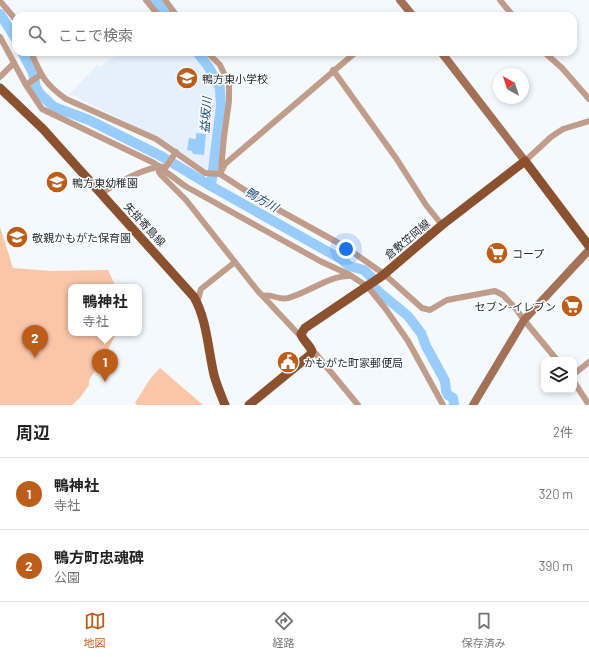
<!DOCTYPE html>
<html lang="ja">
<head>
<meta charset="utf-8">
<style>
	body { margin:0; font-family:Barlow,"Noto Sans JP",sans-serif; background:#f2f2f2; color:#222 }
	.controls { position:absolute; right:12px; bottom:12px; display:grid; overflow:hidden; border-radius:8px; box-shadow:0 2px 6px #0003 }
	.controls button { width:36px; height:36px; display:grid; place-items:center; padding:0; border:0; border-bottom:1px solid #e0e0e0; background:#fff; color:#222; font:20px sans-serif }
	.compass { position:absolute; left:493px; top:68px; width:36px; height:36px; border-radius:50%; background:#fff; box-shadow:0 2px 6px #0003; rotate:321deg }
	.you { position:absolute; left:346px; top:249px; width:14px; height:14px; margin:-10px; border:3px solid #fff; border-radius:50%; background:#1a73e8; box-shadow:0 0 0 6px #1a73e833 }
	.badge { display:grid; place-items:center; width:26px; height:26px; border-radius:50%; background:#bd5d1a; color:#fff; font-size:13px; font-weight:700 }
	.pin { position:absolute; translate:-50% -33px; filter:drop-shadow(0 1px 2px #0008) }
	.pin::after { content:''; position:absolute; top:21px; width:14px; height:12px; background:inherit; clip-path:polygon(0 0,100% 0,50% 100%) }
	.popup { position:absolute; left:68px; top:284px; width:74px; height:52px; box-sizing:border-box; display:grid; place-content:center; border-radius:8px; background:#fff; filter:drop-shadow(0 1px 3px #0005); font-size:13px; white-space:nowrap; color:#767676 }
	.popup b { font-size:15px; color:#222 }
	.popup::after { content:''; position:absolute; left:50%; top:100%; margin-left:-8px; border:8px solid transparent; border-top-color:#fff }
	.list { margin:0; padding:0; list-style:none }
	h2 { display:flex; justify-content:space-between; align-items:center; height:52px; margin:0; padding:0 16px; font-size:17px }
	h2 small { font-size:13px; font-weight:400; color:#767676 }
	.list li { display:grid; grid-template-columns:26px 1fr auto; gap:12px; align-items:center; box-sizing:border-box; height:72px; padding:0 16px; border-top:1px solid #e0e0e0 }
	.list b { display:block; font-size:15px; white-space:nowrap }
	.list p { margin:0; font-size:13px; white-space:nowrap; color:#767676 }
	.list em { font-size:13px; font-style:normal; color:#767676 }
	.icon { flex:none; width:22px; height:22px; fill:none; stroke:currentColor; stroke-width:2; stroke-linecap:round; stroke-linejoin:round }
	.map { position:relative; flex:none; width:589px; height:405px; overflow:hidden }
	.search { position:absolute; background:#fff; box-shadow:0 2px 6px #0003; left:12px; right:12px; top:12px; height:44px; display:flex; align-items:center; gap:10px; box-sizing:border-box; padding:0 14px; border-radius:12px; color:#767676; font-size:15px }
	.sheet { height:196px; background:#fff }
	nav { display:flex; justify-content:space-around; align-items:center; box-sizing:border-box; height:56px; border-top:1px solid #e0e0e0; background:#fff; font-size:11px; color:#767676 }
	nav a { display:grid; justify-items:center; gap:2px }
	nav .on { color:#bd5d1a }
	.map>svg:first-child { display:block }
	.built { fill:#e4f1fc }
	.green { fill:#fbc5a8 }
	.water { fill:#97ccfb }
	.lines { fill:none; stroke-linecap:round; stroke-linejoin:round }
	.river { stroke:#97ccfb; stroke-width:10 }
	.street { stroke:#c09d8b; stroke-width:6 }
	.secondary { stroke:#a27156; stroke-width:8 }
	.primary { stroke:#8b512e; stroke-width:9 }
	.labels { text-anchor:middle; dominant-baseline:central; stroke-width:3; stroke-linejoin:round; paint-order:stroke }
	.poi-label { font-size:11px; fill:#1f2831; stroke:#fff; text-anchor:start }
	.street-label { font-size:11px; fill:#1f2831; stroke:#fff }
	.water-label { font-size:12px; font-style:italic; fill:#205077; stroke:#fff }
</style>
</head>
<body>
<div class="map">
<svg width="589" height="405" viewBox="0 0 589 405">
	<rect width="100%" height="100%" fill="#f4f9fe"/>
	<path class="built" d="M120,52H194L216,78L219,83V113L208,170L206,169L159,138L72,95L68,96L97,65L100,67Z"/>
	<g class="green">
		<path d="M0,227L13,268L51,271L108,270L116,287H71V333H116L105,356L89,380V385L79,399L72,405H0Z"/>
		<path d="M160,368L203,405H137L135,403L150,379Z"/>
	</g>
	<path class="water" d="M196,133L206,134L204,155L193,154L192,151L187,150L189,138L196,139Z"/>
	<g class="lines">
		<g class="river">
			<path d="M155,0L168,16"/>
			<path d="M0,14L16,39"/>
			<path d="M22,52L33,73L36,88L41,95L54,107L89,120L161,156L211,186L341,259L349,266L364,270L373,279V286L379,292L408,316L421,333L426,346L445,381L446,391L448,395L453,398L454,405"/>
			<path d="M197,52L208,66L220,88L221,106L211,186"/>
		</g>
		<g class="street">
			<path d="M146,0L159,16"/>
			<path d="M165,0L177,16"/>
			<path d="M500,0L513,16"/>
			<path d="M0,1L16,20"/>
			<path d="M0,37L26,85L42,109L154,163L185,186L320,261L350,275L368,287L385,308L408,341L443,405"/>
			<path d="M31,52C41,76 45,84 66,99L156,139L205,173L220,174L257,198L344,246L384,274L422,308L430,310L447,300L495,291L503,295L516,309L524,320L557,360"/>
			<path d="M207,52L220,65L229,84V101L224,137L221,169"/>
			<path d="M544,52L562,68L589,99"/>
			<path d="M333,70L396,158L426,205L442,225"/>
			<path d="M0,77L14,63"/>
			<path d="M26,85L39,76H41"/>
			<path d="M525,161L551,137L563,129L589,121"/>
			<path d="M159,166V172L161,175L186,200L257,290L302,338"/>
			<path d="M220,174L225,164L356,52"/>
			<path d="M101,194C114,184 149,165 166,167L176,152"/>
			<path d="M263,296C272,293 279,301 288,298C308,293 330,275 350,276"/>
			<path d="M197,303L201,289L235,262"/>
			<path d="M312,351L316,354L358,405"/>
			<path d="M574,374L589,362"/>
			<path d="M574,382L589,405"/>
		</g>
		<g class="secondary">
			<path d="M400,0L413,16"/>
			<path d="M441,52L525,161"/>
			<path d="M473,405L524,320L589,250"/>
		</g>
		<g class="primary">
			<path d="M0,88L43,129L194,297C207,320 208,349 214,375C217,386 221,395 225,405"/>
			<path d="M249,405L310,355L312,351C309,344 303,341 301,334L305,328L382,276L442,225L525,161L589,246"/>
		</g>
	</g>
	<defs>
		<g id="school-disc" transform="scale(1.15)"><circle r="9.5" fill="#bd5d1a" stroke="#fff"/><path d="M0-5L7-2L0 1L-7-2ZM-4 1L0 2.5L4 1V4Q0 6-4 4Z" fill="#fff"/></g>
		<g id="supermarket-disc" transform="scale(1.15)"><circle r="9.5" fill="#bd5d1a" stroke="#fff"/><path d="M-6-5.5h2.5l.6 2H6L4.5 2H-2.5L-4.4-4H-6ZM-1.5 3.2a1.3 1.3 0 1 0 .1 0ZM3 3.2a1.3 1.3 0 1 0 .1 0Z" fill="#fff"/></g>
		<g id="civic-disc" transform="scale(1.15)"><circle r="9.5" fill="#bd5d1a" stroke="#fff"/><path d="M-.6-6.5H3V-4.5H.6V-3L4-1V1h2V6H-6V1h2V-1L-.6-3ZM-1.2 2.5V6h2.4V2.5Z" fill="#fff"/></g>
	</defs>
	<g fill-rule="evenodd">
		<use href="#school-disc" x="187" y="78"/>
		<use href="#school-disc" x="57" y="182"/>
		<use href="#school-disc" x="17" y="237"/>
		<use href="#supermarket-disc" x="497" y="253"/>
		<use href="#supermarket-disc" x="572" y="306"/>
		<use href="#civic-disc" x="288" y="362"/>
	</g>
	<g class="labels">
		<g class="poi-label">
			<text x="202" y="78">鴨方東小学校</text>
			<text x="72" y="182">鴨方東幼稚園</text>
			<text x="32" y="237">敬親かもがた保育園</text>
			<text x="512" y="253">コープ</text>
			<text x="556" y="306" text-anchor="end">セブン-イレブン</text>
			<text x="304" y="362">かもがた町家郵便局</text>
		</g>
		<g class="street-label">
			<text transform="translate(145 224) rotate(47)">矢掛寄島線</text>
			<text transform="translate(407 239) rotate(-40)">倉敷笠岡線</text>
		</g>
		<g class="water-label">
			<text transform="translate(205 115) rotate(-86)">益坂川</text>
			<text transform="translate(262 199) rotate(30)">鴨方川</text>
		</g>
	</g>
</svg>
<div class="controls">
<button><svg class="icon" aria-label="layers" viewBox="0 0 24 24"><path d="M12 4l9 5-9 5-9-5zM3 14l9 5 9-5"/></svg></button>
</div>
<svg class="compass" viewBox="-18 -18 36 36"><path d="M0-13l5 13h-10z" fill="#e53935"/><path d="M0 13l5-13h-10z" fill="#767676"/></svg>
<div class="you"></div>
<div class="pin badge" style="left:105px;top:382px">1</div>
<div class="popup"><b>鴨神社</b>寺社</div>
<div class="pin badge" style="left:35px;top:358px">2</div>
<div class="search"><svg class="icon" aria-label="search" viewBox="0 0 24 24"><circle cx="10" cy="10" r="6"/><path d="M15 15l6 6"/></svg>ここで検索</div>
</div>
<section class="sheet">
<h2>周辺<small>2件</small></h2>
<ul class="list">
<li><span class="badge">1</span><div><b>鴨神社</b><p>寺社</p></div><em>320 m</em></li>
<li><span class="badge">2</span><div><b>鴨方町忠魂碑</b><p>公園</p></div><em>390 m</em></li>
</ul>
</section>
<nav>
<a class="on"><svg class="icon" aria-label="map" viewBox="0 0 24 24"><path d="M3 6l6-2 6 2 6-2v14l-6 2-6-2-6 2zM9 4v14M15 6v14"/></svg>地図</a>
<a><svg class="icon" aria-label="directions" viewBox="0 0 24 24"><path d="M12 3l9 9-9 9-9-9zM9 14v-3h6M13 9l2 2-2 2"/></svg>経路</a>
<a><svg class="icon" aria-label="saved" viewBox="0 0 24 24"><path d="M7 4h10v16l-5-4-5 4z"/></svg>保存済み</a>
</nav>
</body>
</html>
